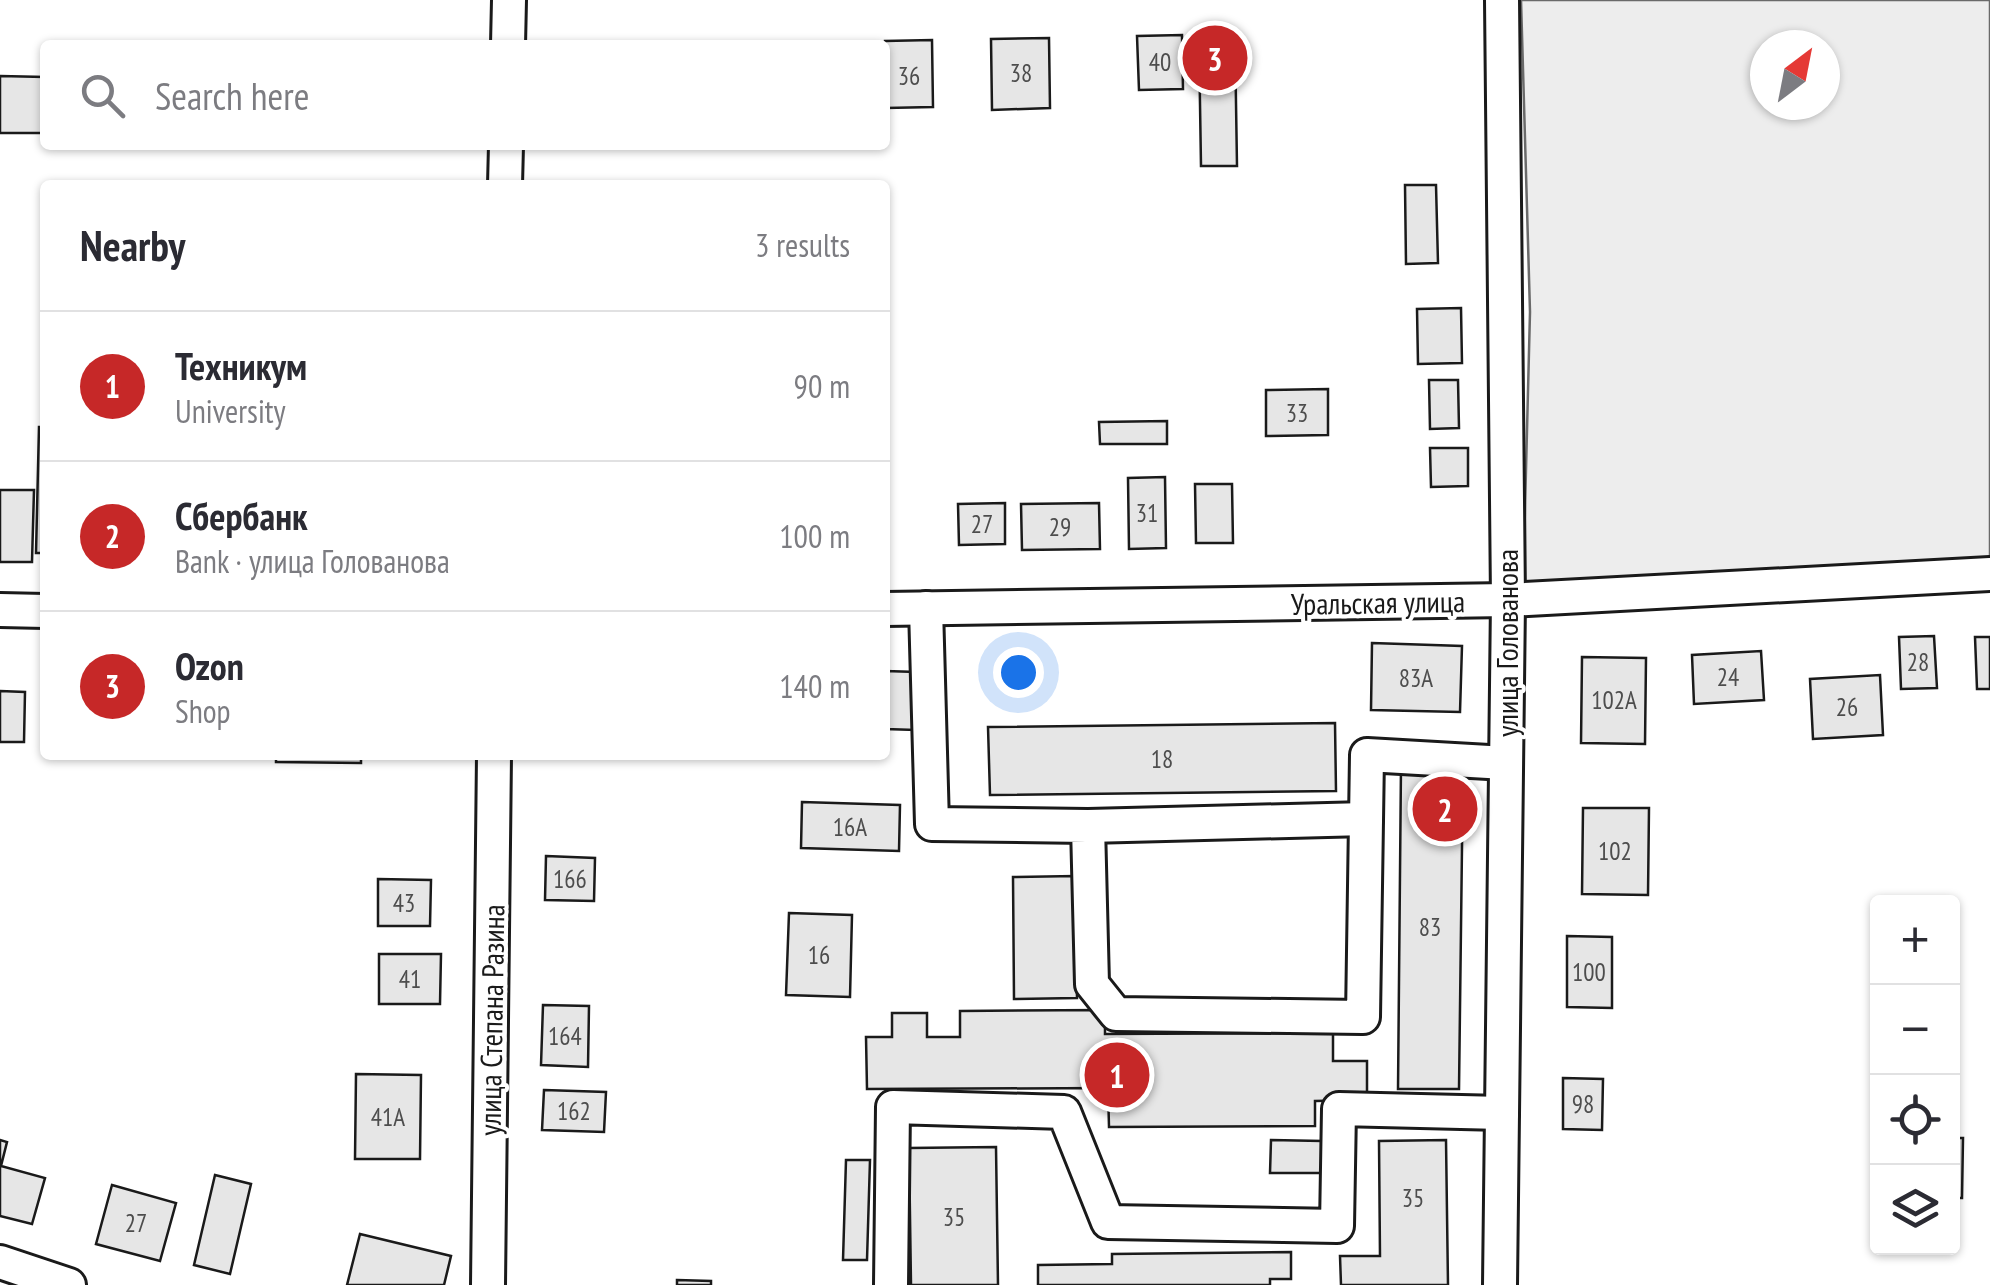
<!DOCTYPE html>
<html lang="en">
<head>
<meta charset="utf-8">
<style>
	body { margin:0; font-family:"PT Sans Narrow",sans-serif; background:#f7f7f7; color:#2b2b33 }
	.controls { position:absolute; right:30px; bottom:30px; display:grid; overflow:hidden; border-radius:10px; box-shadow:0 2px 8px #0004 }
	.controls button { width:90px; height:90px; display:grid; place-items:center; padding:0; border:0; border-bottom:2px solid #e1e1e2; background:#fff; color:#2b2b33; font:50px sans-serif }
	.compass { position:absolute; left:1750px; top:30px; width:90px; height:90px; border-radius:50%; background:#fff; box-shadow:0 2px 8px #0004; rotate:32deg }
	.you { position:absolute; left:1018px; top:672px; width:35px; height:35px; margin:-25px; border:8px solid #fff; border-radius:50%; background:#1a73e8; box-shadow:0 0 0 15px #1a73e833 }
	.badge { display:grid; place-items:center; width:65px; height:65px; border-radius:50%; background:#c62828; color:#fff; font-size:32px; font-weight:700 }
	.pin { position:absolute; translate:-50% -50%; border:5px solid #fff; box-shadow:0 2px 10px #0006 }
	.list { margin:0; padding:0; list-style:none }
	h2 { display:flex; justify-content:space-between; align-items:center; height:130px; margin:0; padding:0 40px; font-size:42px }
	h2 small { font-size:32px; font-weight:400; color:#7c7c81 }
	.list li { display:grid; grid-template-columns:65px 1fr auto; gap:30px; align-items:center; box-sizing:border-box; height:150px; padding:0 40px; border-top:2px solid #e1e1e2 }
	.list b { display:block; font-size:38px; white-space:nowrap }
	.list p { margin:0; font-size:32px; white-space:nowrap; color:#7c7c81 }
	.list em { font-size:32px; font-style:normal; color:#7c7c81 }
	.icon { flex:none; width:55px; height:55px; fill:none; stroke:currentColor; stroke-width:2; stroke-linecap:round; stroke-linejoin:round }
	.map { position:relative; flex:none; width:1990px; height:1285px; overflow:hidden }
	.search { position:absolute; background:#fff; box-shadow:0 2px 8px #0004; left:40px; top:40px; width:850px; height:110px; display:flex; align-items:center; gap:25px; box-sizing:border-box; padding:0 35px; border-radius:10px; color:#7c7c81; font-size:38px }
	.panel { position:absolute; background:#fff; box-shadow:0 2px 8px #0004; left:40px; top:180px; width:850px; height:580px; border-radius:10px }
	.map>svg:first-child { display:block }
	.built { fill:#ededed; stroke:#6a6a6a; stroke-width:2.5; fill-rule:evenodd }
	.building { fill:#e6e6e6; stroke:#1a1a1a; stroke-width:2.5 }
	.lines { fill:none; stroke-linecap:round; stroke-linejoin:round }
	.minor-casing { stroke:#1a1a1a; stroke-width:38 }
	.minor { stroke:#fff; stroke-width:32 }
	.labels { text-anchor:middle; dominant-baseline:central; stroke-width:8; stroke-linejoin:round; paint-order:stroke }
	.number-label { font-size:25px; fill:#4d4d4d }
	.street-label { font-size:30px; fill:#1a1a1a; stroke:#fff }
</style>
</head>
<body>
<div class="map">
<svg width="1990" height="1285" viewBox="0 0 1990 1285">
	<rect width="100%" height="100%" fill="#fff"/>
	<path class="built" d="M1521,0H1990V561L1523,588L1530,312ZM1765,45H1825V105H1765Z"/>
	<g class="building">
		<path d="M1182,35L1183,89L1139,90L1137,36Z"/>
		<path d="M1049,38L1050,108L992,110L991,39Z"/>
		<path d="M932,40L933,107L886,108L885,41Z"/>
		<path d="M1235,40L1237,166H1201L1199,41Z"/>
		<path d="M0,76L45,77V133H0Z"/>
		<path d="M162,145H297L162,147Z"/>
		<path d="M1405,185H1436L1438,263L1406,264Z"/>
		<path d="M1461,308L1462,363L1418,364L1417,309Z"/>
		<path d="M1429,380H1458L1459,428L1430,429Z"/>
		<path d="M1328,389V435L1266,436V390Z"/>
		<path d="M1167,421V444H1100L1099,422Z"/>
		<path d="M39,427H45V553H36Z"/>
		<path d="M1430,448H1468V486L1431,487Z"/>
		<path d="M1165,477L1166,548L1129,549L1128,478Z"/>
		<path d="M1195,484H1232L1233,543H1196Z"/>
		<path d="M0,490H34L32,562H0Z"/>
		<path d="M1005,503V544L959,545L958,504Z"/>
		<path d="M1099,503L1100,549L1022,550L1021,504Z"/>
		<path d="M1934,636L1937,688L1901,689L1899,637Z"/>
		<path d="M1975,637H1990V689H1977Z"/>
		<path d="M1372,643L1462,646L1460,712L1371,710Z"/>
		<path d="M1761,651L1764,700L1694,704L1692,655Z"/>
		<path d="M1582,657L1646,658L1645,744L1581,743Z"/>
		<path d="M885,671L917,672L916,730L885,729Z"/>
		<path d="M1880,675L1883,735L1813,739L1810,679Z"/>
		<path d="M0,691L25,692L24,742H0Z"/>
		<path d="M1335,723L1336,791L990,795L988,727Z"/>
		<path d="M276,755H361V763L276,762Z"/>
		<path d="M1401,765L1463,766L1459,1089H1398Z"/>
		<path d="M802,802L900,805L899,851L801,848Z"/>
		<path d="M1583,808H1649L1648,895L1582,894Z"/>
		<path d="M546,856L595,858L594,901L545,900Z"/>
		<path d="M1075,876L1077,998L1014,999L1013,877Z"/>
		<path d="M378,879L431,880L430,926H378Z"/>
		<path d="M789,913L852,915L850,997L786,995Z"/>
		<path d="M1567,936L1612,937V1008L1567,1007Z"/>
		<path d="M379,954H441L440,1004H379Z"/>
		<path d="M543,1005L589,1006L588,1067L541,1065Z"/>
		<path d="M1105,1010V1034L1333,1033V1061H1367V1100L1315,1101V1126L1109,1127L1108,1088L867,1089L866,1037H892V1013H927V1037H960V1011Z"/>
		<path d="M356,1074L421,1075L420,1159H355Z"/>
		<path d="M1563,1078L1603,1079L1602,1130L1563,1129Z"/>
		<path d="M544,1090L606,1092L604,1132L542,1130Z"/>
		<path d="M1952,1138H1963L1962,1198H1952Z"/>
		<path d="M0,1140L7,1142L1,1166L45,1178L32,1224L0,1216Z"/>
		<path d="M1271,1140L1322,1141V1173H1270Z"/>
		<path d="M1446,1140L1448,1285H1341L1340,1256H1380L1379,1141Z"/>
		<path d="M996,1147L998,1285H911L909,1148Z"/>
		<path d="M846,1160H870L867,1260H843Z"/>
		<path d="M215,1175L251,1184L230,1274L194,1265Z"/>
		<path d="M112,1185L176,1203L160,1261L96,1244Z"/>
		<path d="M360,1234L451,1256L444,1285H347Z"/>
		<path d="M1291,1252V1279H1270V1285H1038V1265L1112,1264V1254Z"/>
		<path d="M677,1280L711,1281V1285H677Z"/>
	</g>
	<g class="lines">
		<g class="minor-casing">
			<g id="minor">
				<path d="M508,45L509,0"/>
				<path d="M505,185L506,145"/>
				<path d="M926,608L932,824L1088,826L1092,984L1116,1014L1363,1017L1367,755L1506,763"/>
				<path d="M885,609L1508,600L1990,574"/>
				<path d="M0,610L45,611"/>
				<path d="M1088,826L1366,819"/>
				<path d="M0,1262L69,1285"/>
				<path d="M488,1285L494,755"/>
				<path d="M891,1285L893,1107L1064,1112L1108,1222L1337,1226L1339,1109L1502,1113"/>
				<path d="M1500,1285L1508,600L1502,0"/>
			</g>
		</g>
		<use href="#minor" class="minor"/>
	</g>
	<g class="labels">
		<g class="number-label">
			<text x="1160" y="62">40</text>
			<text x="1021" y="73">38</text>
			<text x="909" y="76">36</text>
			<text x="1297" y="413">33</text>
			<text x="1147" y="513">31</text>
			<text x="982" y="524">27</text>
			<text x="1060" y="527">29</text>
			<text x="1918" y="662">28</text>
			<text x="1728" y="677">24</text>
			<text x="1416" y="678">83А</text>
			<text x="1614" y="700">102А</text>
			<text x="1847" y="707">26</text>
			<text x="1162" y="759">18</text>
			<text x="850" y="827">16А</text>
			<text x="1615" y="851">102</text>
			<text x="570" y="879">166</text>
			<text x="404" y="903">43</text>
			<text x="1430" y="927">83</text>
			<text x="819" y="955">16</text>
			<text x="1589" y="972">100</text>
			<text x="410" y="979">41</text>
			<text x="565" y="1036">164</text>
			<text x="1583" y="1104">98</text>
			<text x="574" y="1111">162</text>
			<text x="388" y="1117">41А</text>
			<text x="1413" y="1198">35</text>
			<text x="954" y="1217">35</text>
			<text x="136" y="1223">27</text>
		</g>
		<g class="street-label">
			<text transform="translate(1378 602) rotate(-1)">Уральская улица</text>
			<text transform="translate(1506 643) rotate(-90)">улица Голованова</text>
			<text transform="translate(491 1020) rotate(-89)">улица Степана Разина</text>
		</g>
	</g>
</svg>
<div class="controls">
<button>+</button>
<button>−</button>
<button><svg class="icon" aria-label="locate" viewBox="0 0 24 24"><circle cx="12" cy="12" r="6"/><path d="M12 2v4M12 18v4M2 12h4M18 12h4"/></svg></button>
<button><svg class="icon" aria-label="layers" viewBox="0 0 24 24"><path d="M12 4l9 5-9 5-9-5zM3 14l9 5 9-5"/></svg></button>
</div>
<svg class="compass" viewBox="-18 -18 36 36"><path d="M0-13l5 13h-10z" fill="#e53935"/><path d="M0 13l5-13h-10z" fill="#7c7c81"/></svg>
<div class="you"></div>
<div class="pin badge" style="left:1117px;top:1075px">1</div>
<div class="pin badge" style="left:1445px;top:809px">2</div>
<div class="pin badge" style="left:1215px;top:58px">3</div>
<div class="search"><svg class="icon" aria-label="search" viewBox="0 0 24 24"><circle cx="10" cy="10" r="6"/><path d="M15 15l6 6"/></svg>Search here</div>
<section class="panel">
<h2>Nearby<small>3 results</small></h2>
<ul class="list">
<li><span class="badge">1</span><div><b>Техникум</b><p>University</p></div><em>90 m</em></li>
<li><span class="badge">2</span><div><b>Сбербанк</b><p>Bank · улица Голованова</p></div><em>100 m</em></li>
<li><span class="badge">3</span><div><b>Ozon</b><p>Shop</p></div><em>140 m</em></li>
</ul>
</section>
</div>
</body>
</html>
